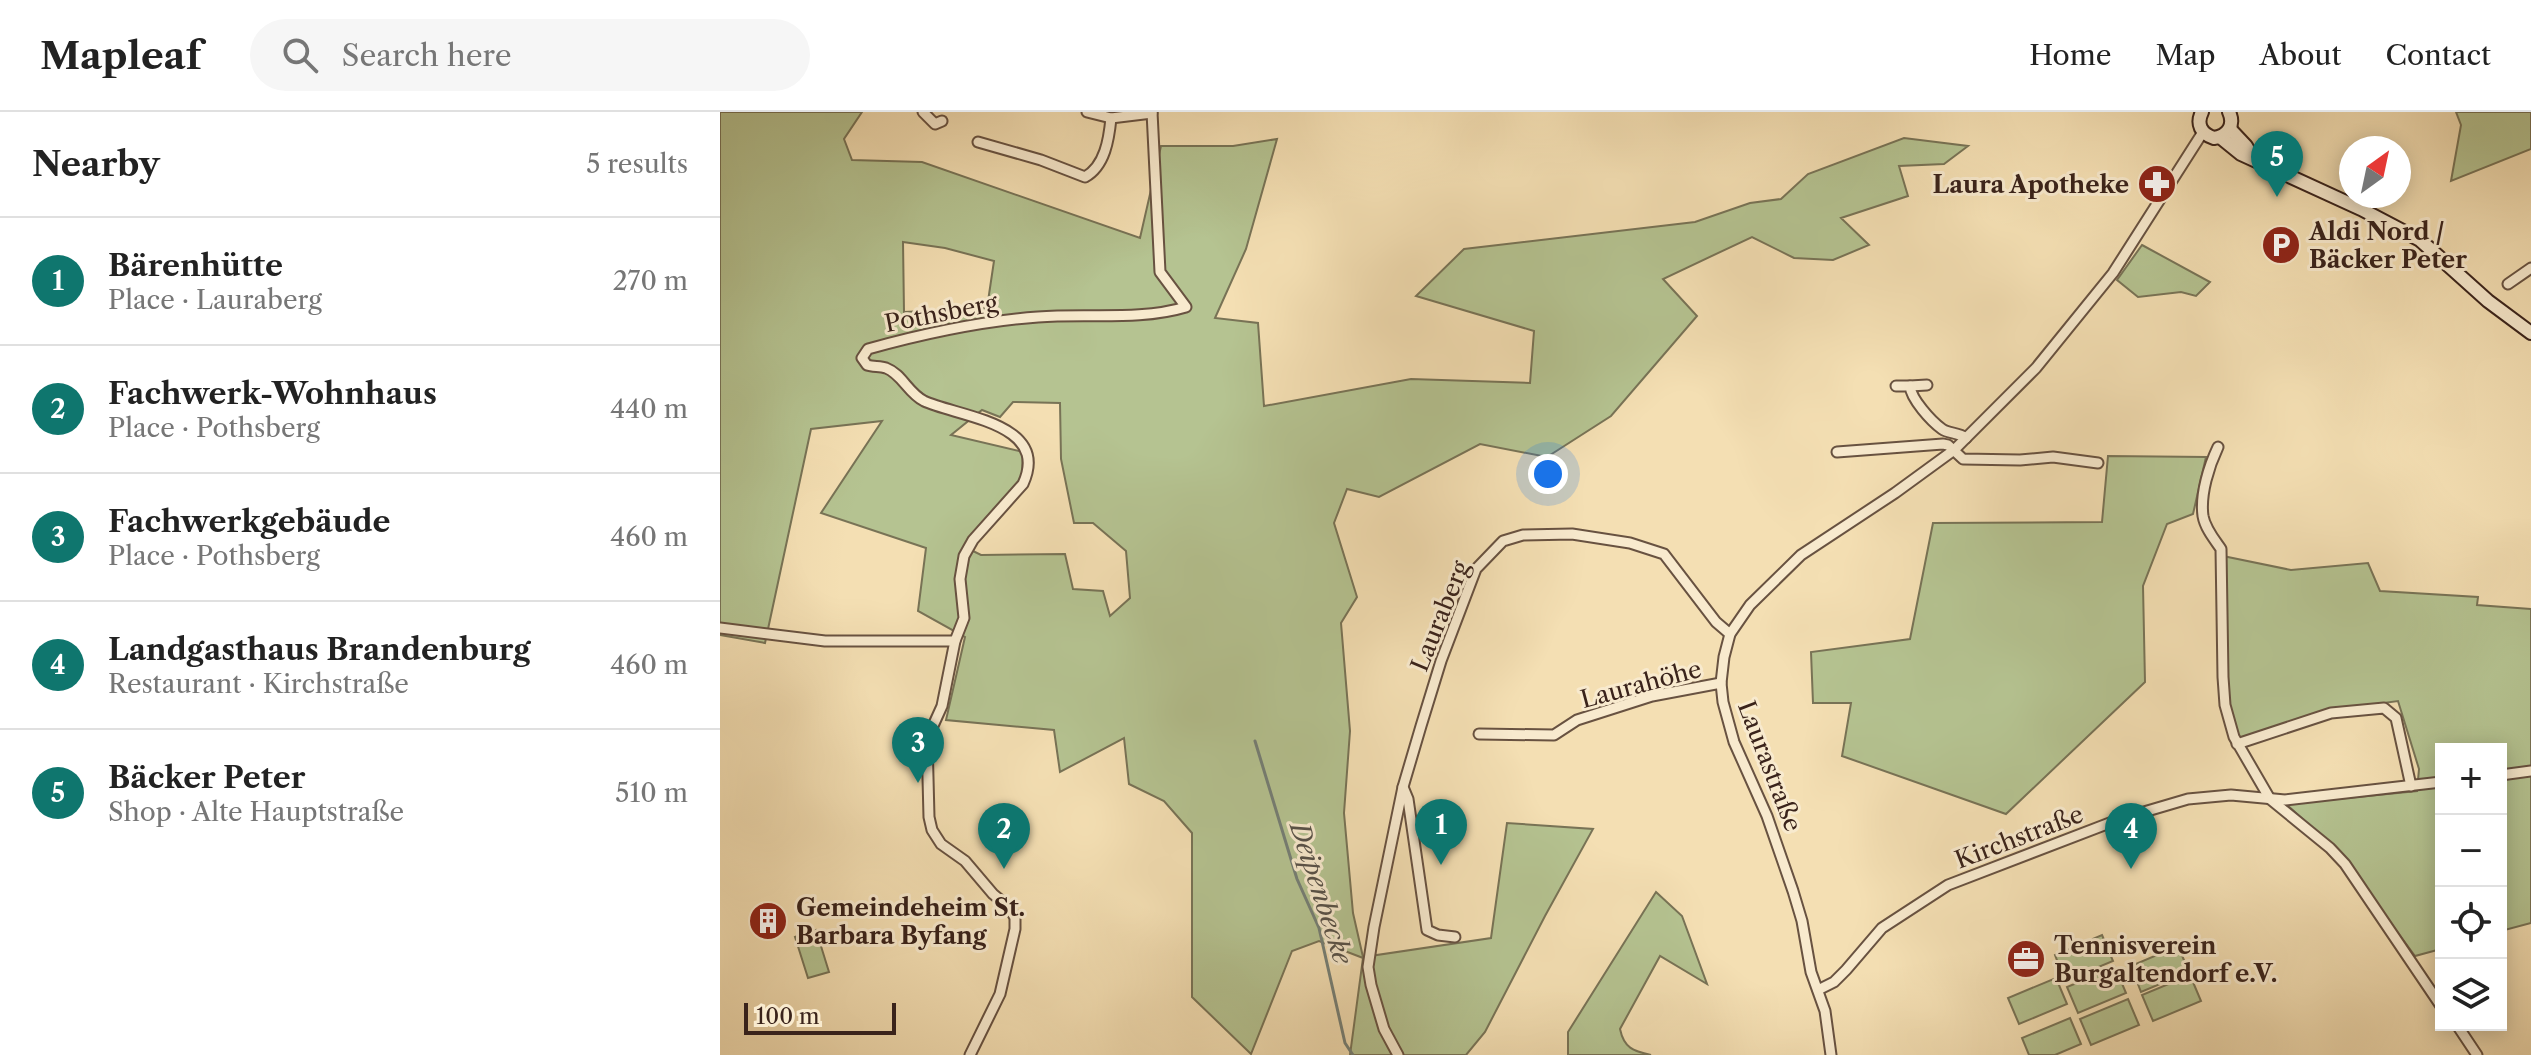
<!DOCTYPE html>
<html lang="en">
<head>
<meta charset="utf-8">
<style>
	body { margin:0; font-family:"Libre Caslon Text",serif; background:#f6f6f6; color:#222 }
	.controls { position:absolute; right:24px; bottom:24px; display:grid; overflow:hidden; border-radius:0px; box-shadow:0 4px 20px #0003 }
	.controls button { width:72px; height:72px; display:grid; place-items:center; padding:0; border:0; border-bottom:2px solid #e0e0e0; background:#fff; color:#222; font:40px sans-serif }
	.compass { position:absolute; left:1619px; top:24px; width:72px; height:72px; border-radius:50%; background:#fff; box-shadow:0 4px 20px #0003; rotate:33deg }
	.scale { position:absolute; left:24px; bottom:20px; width:152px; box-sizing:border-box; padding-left:8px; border:4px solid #3a231b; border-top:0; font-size:22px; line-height:28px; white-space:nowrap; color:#3a231b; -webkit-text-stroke:6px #f8eace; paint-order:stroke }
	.you { position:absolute; left:828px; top:362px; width:28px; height:28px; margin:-20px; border:6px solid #fff; border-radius:50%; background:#1a73e8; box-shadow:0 0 0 12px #1a73e833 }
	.badge { display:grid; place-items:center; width:52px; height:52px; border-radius:50%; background:#0f766e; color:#fff; font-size:26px; font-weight:700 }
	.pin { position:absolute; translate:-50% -66px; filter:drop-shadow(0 2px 4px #0008) }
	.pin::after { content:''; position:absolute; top:42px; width:28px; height:24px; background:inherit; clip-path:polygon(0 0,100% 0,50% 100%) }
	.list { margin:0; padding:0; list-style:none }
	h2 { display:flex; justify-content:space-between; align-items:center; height:104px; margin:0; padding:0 32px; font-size:34px }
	h2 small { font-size:26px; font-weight:400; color:#767676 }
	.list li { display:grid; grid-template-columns:52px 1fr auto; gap:24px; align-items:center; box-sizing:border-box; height:128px; padding:0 32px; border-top:2px solid #e0e0e0 }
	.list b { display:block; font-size:30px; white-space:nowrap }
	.list p { margin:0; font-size:26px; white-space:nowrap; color:#767676 }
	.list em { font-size:26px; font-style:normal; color:#767676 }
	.icon { flex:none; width:44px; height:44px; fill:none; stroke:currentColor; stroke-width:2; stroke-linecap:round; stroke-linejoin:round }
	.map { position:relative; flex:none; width:1811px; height:943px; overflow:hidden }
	header { display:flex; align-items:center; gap:48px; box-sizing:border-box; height:112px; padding:0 40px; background:#fff; border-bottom:2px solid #e0e0e0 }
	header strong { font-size:38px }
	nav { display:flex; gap:44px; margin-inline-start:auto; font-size:28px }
	.search { width:560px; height:72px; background:#f6f6f6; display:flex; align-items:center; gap:20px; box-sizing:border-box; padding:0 28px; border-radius:44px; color:#767676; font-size:30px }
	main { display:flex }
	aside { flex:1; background:#fff }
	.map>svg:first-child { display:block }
	.green { fill:#b5c391; stroke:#787356; stroke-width:2; fill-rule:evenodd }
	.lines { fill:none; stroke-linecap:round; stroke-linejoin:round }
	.stream { stroke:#757f76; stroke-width:3 }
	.minor-casing { stroke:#685241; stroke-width:13 }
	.secondary-casing { stroke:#3a231b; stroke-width:16 }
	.minor { stroke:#f8eace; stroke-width:9 }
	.secondary { stroke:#f8eace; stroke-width:12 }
	.labels { text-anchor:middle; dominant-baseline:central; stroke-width:6; stroke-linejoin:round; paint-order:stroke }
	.poi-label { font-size:24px; font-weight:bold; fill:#3a231b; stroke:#f8eace; text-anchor:start }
	.street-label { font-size:24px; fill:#3a231b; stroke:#f8eace }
	.water-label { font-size:26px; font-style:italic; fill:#575148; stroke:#f8eace }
</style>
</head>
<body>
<header>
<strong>Mapleaf</strong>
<div class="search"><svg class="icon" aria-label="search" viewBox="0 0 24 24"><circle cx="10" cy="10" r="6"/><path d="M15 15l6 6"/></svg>Search here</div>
<nav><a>Home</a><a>Map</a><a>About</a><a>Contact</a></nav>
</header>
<main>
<aside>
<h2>Nearby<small>5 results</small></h2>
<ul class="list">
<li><span class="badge">1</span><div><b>Bärenhütte</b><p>Place · Lauraberg</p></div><em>270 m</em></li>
<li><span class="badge">2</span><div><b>Fachwerk-Wohnhaus</b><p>Place · Pothsberg</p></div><em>440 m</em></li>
<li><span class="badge">3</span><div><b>Fachwerkgebäude</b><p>Place · Pothsberg</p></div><em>460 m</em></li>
<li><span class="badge">4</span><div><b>Landgasthaus Brandenburg</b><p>Restaurant · Kirchstraße</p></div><em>460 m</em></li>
<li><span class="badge">5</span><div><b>Bäcker Peter</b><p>Shop · Alte Hauptstraße</p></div><em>510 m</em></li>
</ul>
</aside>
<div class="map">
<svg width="1811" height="943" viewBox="0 0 1811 943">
	<rect width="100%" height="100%" fill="#f4dfb3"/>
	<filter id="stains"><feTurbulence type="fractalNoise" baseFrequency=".0025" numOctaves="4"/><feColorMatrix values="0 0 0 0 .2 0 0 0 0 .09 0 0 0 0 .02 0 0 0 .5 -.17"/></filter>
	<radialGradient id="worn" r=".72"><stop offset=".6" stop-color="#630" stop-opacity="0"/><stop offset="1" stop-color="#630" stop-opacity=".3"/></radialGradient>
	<g class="green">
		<path d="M0,0H142L124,27L132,48L202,50L420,126L441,34H513L557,27L526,137L495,206L538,211L544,294L691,267L810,271L814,219L696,184L744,137L975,110L1030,91L1061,87L1088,62L1184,26L1248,34L1224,52L1179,54L1188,84L1121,106L1149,133L1113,148L1074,146L1032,125L943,167L977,204L891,304L827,345L760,332L659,385L627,377L614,411L637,485L621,511L630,619L624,701L633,801L643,845L771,826L787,711L873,717L825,804L765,920L746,943H630L643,846L599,829L572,839L531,942L472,885V721L444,689L409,672L404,626L340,660L334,618L226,608L245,525L198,499L206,436L101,401L162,309L91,317L45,531L0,523ZM183,130L225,136L274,149L267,196L184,200ZM293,290L340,291L341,347L354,411H373L406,439L410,486L390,504L383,479L353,477L345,442L261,443L251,438L302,364L303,340L231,323L262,298L280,305Z"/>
		<path d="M1736,0H1811V37L1731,69L1741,13Z"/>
		<path d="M1422,133L1490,170L1476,184L1461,180L1418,185L1397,168Z"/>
		<path d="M1388,344L1486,345L1473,402L1447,412L1423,474L1425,570L1286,702L1122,644L1131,591H1093L1091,540L1190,527L1213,411L1382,410Z"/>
		<path d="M1503,444L1571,458L1648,451L1660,479L1758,485L1757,493L1811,497V811L1781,819V637H1721V837L1695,844L1617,738L1566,692L1697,679L1699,657L1678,589L1611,598L1518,629L1507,593Z"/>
		<path d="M936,780L962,804L987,872L940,844L900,917C904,936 913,939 931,943H848V920Z"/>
		<path d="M96,818L109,860L88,866L75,825Z"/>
		<path d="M1382,823L1393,849L1345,869L1335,843Z"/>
		<path d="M1458,834L1469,860L1421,880L1411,854Z"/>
		<path d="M1395,855L1406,881L1358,901L1347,875Z"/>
		<path d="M1470,863L1481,889L1433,909L1422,883Z"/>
		<path d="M1336,866L1347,892L1299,912L1288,886Z"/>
		<path d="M1408,887L1419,913L1371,933L1360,907Z"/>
		<path d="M1350,906L1361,932L1335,943H1309L1302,926Z"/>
	</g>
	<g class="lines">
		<path class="stream" d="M535,629L577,767L599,816L625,931L633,943"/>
		<g class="minor-casing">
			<g id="minor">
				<path d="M203,0L215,12L222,9"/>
				<path d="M367,0L391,6L432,1"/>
				<path d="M258,30L321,48L365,65C385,54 389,27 391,6"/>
				<path d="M1788,172L1811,156"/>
				<path d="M1176,274H1190C1191,287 1211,309 1222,317C1229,322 1238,320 1246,326"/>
				<path d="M1190,274L1207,273"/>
				<path d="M1498,335C1489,354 1480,382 1483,404C1485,416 1494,427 1501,437L1503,565L1505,593L1514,625L1550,687L1610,736L1625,752L1721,894"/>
				<path d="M1117,340L1223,332L1228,333L1243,347L1300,348L1333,345L1378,351"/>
				<path d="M0,516L105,529H235"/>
				<path d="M759,622L834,623L857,608L932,584L1001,571"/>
				<path d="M1517,632L1611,601L1664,596L1676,606L1691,674"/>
				<path d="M1781,663L1811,659"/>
				<path d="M683,675L688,687L707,818L718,823L735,825"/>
				<path d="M1098,878L1114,870L1126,858L1162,816L1228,773L1400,707L1468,687L1511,683L1565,688L1721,670"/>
				<path d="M1737,913L1757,943"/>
				<path d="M250,943L280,882L295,817V806L290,796L273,782L245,749L221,732L212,718L209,705L207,627L222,594L235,529L244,506L240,467L244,444L253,428L303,372C331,311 239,305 204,289C188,281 182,262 166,256C160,254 153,255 147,253L142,246L148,237C202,222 262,209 318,205C368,201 419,209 466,195L440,160L432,0"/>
				<path d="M678,943L664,917L651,873L648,855L654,815L683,675L701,614L721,549L756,457L783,429L803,423L852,422L910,431L944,442L996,510L1010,522"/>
				<path d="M1111,943L1105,899L1091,860L1082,809L1073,779L1047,704L1014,630L1003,590L1001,571L1004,545L1010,522L1030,493L1081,443L1175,381L1234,338L1316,256L1393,161L1483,20"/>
			</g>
		</g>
		<g class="secondary-casing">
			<g id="secondary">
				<path d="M1482,0C1476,12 1481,22 1494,26C1508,24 1515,13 1509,0"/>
				<path d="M1510,17L1526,34L1533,46"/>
				<path d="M1500,25L1521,42L1641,97L1700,128L1768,189L1811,221"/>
			</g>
		</g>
		<use href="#minor" class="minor"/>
		<use href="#secondary" class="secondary"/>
	</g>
	<defs>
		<g id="pharmacy-disc" transform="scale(2)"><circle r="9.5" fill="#8f2418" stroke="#f8eace"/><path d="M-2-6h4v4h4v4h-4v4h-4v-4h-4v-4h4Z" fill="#fff"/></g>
		<g id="parking-disc" transform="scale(2)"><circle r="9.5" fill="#8f2418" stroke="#f8eace"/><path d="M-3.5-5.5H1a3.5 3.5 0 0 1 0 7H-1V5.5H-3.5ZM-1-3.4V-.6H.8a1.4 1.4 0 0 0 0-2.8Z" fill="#fff"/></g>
		<g id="building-disc" transform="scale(2)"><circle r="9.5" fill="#8f2418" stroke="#f8eace"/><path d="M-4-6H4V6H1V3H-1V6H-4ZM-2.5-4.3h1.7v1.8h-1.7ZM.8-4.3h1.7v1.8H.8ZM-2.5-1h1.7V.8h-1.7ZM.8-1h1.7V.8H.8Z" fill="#fff"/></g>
		<g id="office-disc" transform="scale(2)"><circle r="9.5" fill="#8f2418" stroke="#f8eace"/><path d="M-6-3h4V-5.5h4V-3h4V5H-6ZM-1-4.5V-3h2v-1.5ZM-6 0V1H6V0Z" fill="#fff"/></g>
	</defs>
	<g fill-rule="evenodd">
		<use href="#pharmacy-disc" x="1437" y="72"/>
		<use href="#parking-disc" x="1561" y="133"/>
		<use href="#building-disc" x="48" y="809"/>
		<use href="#office-disc" x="1306" y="847"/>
	</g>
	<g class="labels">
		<g class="poi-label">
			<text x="1409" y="72" text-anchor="end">Laura Apotheke</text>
			<text x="1589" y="119">Aldi Nord /<tspan x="1589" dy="28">Bäcker Peter</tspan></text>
			<text x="76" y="795">Gemeindeheim St.<tspan x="76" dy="28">Barbara Byfang</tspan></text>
			<text x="1334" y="833">Tennisverein<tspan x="1334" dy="28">Burgaltendorf e.V.</tspan></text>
		</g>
		<g class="street-label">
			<text transform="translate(221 201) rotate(-11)">Pothsberg</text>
			<text transform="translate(720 504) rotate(-68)">Lauraberg</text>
			<text transform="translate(921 572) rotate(-15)">Laurahöhe</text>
			<text transform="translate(1050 654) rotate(69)">Laurastraße</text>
			<text transform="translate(1299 725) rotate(-21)">Kirchstraße</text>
		</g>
		<g class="water-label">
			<text transform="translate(601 781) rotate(72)">Deipenbecke</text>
		</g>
	</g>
	<rect width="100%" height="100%" filter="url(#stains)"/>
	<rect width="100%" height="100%" fill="url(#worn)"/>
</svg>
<div class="controls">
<button>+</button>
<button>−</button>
<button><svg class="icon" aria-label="locate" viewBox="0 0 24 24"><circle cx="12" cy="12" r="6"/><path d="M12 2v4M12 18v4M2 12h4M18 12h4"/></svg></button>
<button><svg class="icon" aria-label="layers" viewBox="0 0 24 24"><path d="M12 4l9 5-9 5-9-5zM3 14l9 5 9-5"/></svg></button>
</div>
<svg class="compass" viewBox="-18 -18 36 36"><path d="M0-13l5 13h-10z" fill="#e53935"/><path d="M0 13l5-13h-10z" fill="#767676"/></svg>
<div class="scale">100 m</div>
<div class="you"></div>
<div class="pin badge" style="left:721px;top:753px">1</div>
<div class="pin badge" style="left:284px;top:757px">2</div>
<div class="pin badge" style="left:198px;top:671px">3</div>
<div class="pin badge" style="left:1411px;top:757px">4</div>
<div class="pin badge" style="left:1557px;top:85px">5</div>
</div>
</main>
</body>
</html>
